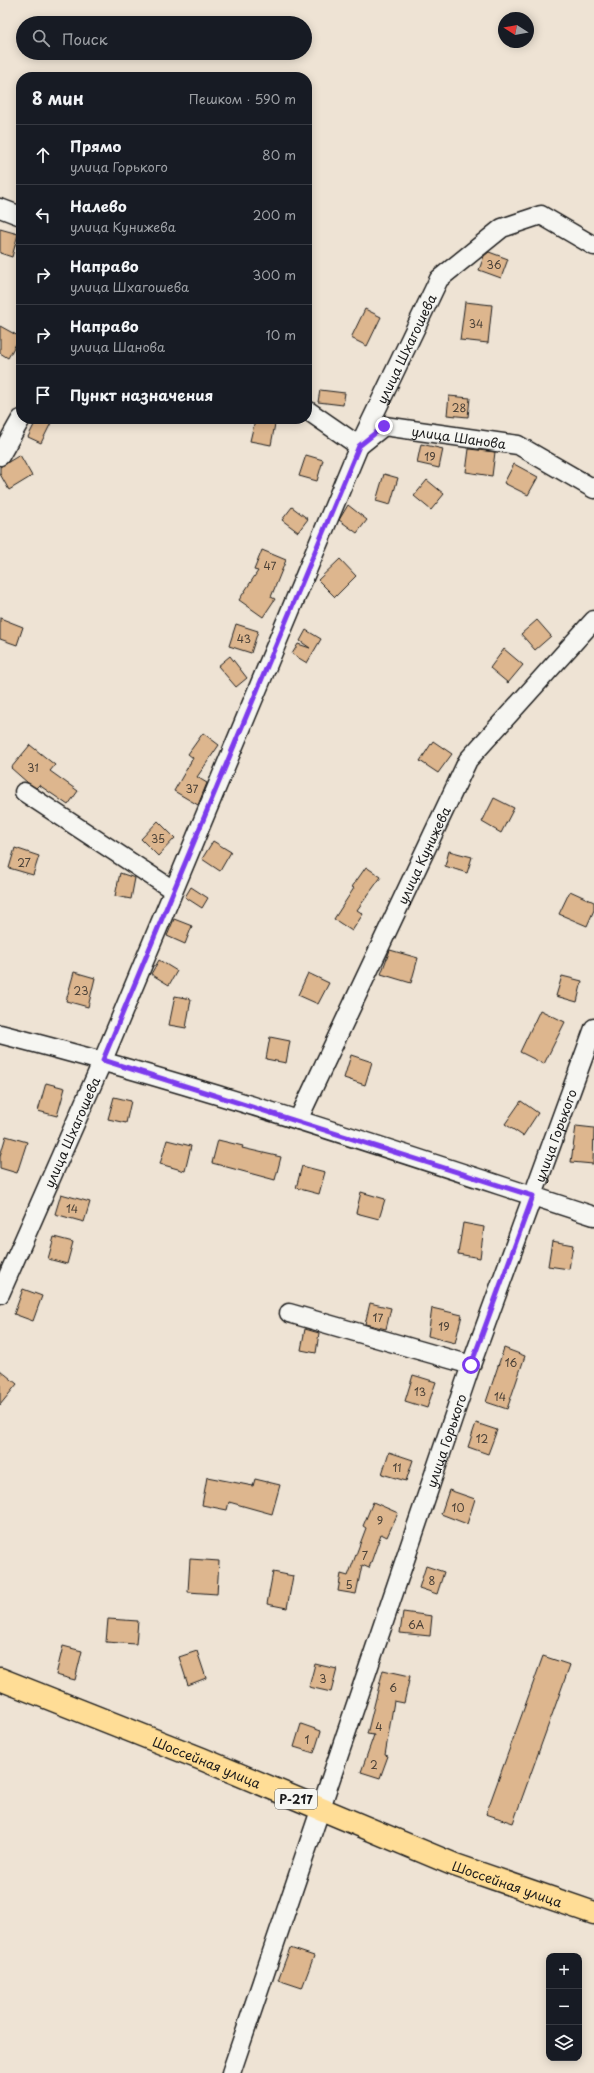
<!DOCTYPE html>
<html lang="ru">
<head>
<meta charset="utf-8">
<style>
	body { margin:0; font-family:"Playpen Sans",sans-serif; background:#242831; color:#f1f3f6 }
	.controls { position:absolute; right:12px; bottom:12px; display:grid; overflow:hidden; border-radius:8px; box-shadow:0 2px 10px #0003 }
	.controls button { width:36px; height:36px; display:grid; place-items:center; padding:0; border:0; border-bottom:1px solid #363941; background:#171b24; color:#f1f3f6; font:20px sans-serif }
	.compass { position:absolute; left:498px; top:12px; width:36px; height:36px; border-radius:50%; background:#171b24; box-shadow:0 2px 10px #0003; rotate:281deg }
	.stop { position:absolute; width:12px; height:12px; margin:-9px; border:3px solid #7c3aed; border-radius:50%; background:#fff }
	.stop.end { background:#7c3aed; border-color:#fff; box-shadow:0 1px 4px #0008 }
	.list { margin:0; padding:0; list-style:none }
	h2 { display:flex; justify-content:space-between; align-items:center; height:52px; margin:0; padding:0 16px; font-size:17px }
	h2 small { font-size:13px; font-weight:400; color:#9ea1a6 }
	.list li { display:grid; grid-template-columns:26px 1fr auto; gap:12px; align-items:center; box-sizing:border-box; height:60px; padding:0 16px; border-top:1px solid #363941 }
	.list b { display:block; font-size:15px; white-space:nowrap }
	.list p { margin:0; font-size:13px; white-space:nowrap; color:#9ea1a6 }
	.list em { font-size:13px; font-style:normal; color:#9ea1a6 }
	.icon { flex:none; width:22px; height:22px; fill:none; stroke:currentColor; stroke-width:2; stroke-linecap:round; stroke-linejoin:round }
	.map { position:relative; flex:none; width:594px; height:2073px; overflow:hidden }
	.search { position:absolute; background:#171b24; box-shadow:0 2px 10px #0003; left:16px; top:16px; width:296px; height:44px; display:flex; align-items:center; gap:10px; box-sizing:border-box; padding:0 14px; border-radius:22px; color:#9ea1a6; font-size:15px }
	.panel { position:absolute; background:#171b24; box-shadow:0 2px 10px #0003; left:16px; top:72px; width:296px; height:352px; border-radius:16px }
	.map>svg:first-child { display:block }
	.building { fill:#ddb68e; stroke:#1c1c1c }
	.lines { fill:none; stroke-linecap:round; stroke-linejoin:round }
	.minor-casing { stroke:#1c1c1c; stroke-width:21 }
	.highway-casing { stroke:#1c1c1c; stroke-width:25 }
	.minor { stroke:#f6f6f2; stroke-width:18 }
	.highway { stroke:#ffdd96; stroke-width:22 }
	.route { stroke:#7c3aed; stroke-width:5 }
	.labels { text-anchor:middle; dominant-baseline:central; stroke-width:4; stroke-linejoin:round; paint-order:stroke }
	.number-label { font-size:11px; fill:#4c4238 }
	.shield { fill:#f6f6f2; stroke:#5d5d5c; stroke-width:1 }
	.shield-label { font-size:12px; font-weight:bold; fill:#1c1c1c }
	.street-label { font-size:13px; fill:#1c1c1c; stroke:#f6f6f2 }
</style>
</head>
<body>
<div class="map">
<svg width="594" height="2073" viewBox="0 0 594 2073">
	<rect width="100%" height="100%" fill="#eee3d4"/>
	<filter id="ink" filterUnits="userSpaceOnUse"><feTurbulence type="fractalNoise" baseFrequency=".025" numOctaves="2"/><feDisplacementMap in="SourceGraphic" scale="8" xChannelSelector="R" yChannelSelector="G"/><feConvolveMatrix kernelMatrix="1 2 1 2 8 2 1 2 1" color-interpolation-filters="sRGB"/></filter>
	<g filter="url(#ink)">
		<g class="building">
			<path d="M0,229L18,234L12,257L0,253Z"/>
			<path d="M489,252L508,259L501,278L479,270L484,256Z"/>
			<path d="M465,302L492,305L488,343L460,340Z"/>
			<path d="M365,309L381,317L367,346L351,338Z"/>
			<path d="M0,326L20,337L8,358L0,353Z"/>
			<path d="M320,390L345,393L343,405L318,402Z"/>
			<path d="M449,396L470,398L468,417L447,415Z"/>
			<path d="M37,419H53L41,443L28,437Z"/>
			<path d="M255,420L275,424L271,445L250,441Z"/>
			<path d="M421,444L443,449L439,468L417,463Z"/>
			<path d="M469,449L495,452L492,476L466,472Z"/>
			<path d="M20,455L32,476L9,490L0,474V467Z"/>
			<path d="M306,455L323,460L317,481L299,476Z"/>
			<path d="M514,464L538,477L528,495L504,483Z"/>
			<path d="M384,474L398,478L390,505L376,501Z"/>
			<path d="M427,480L444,494L431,510L414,496Z"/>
			<path d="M348,505L367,520L357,533L339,520Z"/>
			<path d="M292,507L308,519L298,532L282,520Z"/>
			<path d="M262,550L286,560L271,597L275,599L263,617L239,600L258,571L254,570Z"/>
			<path d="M340,559L356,576L335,597L318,580Z"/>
			<path d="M0,618L23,627L17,645L0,639Z"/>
			<path d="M537,620L551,636L535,650L521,634Z"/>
			<path d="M236,624L258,631L251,653L229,646Z"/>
			<path d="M306,630L321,639L307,663L292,654L298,644L310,648L300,641Z"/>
			<path d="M504,649L523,665L508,683L490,668Z"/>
			<path d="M230,656L247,678L236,687L218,666Z"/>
			<path d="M203,733L219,745L197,777L207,783L198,805L174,791L193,758L188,754Z"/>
			<path d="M433,741L452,754L438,773L420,761Z"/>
			<path d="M30,745L55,765L50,771L78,791L68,805L39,785L36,788L28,783L11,768Z"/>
			<path d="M494,798L514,808L501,833L482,822Z"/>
			<path d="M158,821L175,838L158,856L141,839Z"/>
			<path d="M213,841L231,852L220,871L202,859Z"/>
			<path d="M15,848L39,856L33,875L9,868Z"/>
			<path d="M449,851L472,857L467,873L445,866Z"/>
			<path d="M366,867L381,877L357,910L363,914L352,931L334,919L354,888L352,887Z"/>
			<path d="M120,873L135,878L131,899L115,896Z"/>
			<path d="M191,887L208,898L202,908L185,897Z"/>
			<path d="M570,891L594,902V910L587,926L559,914Z"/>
			<path d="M174,919L192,926L185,944L167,936Z"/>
			<path d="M390,950L418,958L411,983L381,974Z"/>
			<path d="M159,960L177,971L169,985L151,974Z"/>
			<path d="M74,972L95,978L88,1007L66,1001Z"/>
			<path d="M308,973L329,983L318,1004L298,995Z"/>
			<path d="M562,976L582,981L577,1002L556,996Z"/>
			<path d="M175,996L191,999L186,1028L169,1025Z"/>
			<path d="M540,1010L565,1022L544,1064L520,1052Z"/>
			<path d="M270,1037L290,1041L286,1063L266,1059Z"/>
			<path d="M351,1055L372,1062L365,1085L344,1078Z"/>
			<path d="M46,1083L65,1088L57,1116L38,1111Z"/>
			<path d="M114,1097L131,1101L126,1123L108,1119Z"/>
			<path d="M521,1101L538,1113L523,1136L505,1124Z"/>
			<path d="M576,1126L594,1128L593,1164L571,1162Z"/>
			<path d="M6,1136L27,1142L17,1173L0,1168V1156Z"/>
			<path d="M167,1140L191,1146L185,1171L160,1164Z"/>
			<path d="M218,1140L243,1146L242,1148L281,1157L275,1180L212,1163Z"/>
			<path d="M302,1166L325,1172L319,1194L296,1188Z"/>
			<path d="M361,1192L385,1199L379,1219L356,1213Z"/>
			<path d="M61,1194L90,1202L84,1222L55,1214Z"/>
			<path d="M463,1223L484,1227L480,1258L458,1254Z"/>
			<path d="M54,1237L73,1242L67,1264L48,1259Z"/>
			<path d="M552,1241L573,1245L569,1269L548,1266Z"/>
			<path d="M23,1289L42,1296L33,1321L14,1314Z"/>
			<path d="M370,1303L391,1308L386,1329L365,1324Z"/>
			<path d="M432,1308L462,1315L455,1343L428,1336Z"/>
			<path d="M305,1329L319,1333L316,1353L301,1350Z"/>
			<path d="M504,1348L525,1356L507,1409L486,1402Z"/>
			<path d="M0,1370L17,1384L0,1405Z"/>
			<path d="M413,1375L436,1382L427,1408L405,1401Z"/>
			<path d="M476,1423L497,1430L488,1454L468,1447Z"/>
			<path d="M389,1452L413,1460L406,1481L382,1474Z"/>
			<path d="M207,1477L253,1486L255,1479L280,1485L272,1514L229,1502L227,1510L202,1505Z"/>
			<path d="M449,1490L475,1499L467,1524L441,1514Z"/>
			<path d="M373,1502L398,1513L387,1537L381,1534L369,1568L362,1565L356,1594L338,1591L341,1574L348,1576L366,1528L363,1526Z"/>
			<path d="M190,1559L219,1561L217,1594L188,1592Z"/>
			<path d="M426,1566L444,1572L437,1594L419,1588Z"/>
			<path d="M273,1572L293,1576L287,1608L267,1604Z"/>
			<path d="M403,1612L432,1616L430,1636L400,1633Z"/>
			<path d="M108,1619L138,1621L136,1644L106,1642Z"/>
			<path d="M63,1646L82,1651L75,1680L56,1675Z"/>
			<path d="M197,1651L206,1678L188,1685L179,1657Z"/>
			<path d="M543,1656L570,1665L513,1823L486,1814Z"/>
			<path d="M315,1664L337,1669L331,1692L309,1687Z"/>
			<path d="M383,1670L410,1676L404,1703L394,1701L385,1755L388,1756L380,1778L361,1772L374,1735L367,1734Z"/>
			<path d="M301,1724L321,1731L314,1753L294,1747Z"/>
			<path d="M290,1948L314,1956L302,1988L278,1980Z"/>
		</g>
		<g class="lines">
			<g class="minor-casing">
				<g id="minor">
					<path d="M0,208L21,216"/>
					<path id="s1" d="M307,410L359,446L384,426L518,445L594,489"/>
					<path d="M0,456L21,419"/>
					<path d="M24,792L173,890"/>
					<path d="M0,1034C201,1085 397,1152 594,1216"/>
					<path id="s2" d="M298,1120L468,760L594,620"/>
					<path id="s3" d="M0,1294L103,1060L359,446L439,279L502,228L541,215L594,246"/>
					<path d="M289,1313L471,1365"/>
					<path id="s4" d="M231,2073L471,1365L594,1028"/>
				</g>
			</g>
			<g class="highway-casing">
				<g id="highway">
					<path id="s5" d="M0,1679L202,1759L455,1865L594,1913"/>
				</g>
			</g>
			<use href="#minor" class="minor"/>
			<use href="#highway" class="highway"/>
		</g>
	</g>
	<g class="lines" filter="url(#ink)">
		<path class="route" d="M384,426L359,446L103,1060L533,1196L471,1365"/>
	</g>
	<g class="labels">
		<g class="number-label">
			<text x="494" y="264">36</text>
			<text x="476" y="323">34</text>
			<text x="459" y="407">28</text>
			<text x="430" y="456">19</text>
			<text x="270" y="565">47</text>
			<text x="244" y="638">43</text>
			<text x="33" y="767">31</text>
			<text x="192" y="788">37</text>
			<text x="158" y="838">35</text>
			<text x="24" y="862">27</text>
			<text x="81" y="990">23</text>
			<text x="72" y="1208">14</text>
			<text x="378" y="1317">17</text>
			<text x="444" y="1326">19</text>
			<text x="511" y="1362">16</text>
			<text x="420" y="1391">13</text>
			<text x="500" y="1396">14</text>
			<text x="482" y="1438">12</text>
			<text x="397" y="1467">11</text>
			<text x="458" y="1507">10</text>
			<text x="380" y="1520">9</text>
			<text x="365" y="1555">7</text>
			<text x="432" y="1580">8</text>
			<text x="349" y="1584">5</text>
			<text x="416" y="1624">6А</text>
			<text x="323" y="1678">3</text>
			<text x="393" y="1687">6</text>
			<text x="379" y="1726">4</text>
			<text x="307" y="1739">1</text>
			<text x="374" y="1764">2</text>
		</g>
		<rect class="shield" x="275" y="1789" width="42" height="20" rx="3"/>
		<g class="shield-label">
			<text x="296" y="1799">Р-217</text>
		</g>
		<g class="street-label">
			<text stroke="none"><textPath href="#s3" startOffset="1029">улица Шхагошева</textPath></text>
			<text stroke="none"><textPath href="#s1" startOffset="171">улица Шанова</textPath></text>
			<text stroke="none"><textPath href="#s2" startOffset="293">улица Кунижева</textPath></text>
			<text stroke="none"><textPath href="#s3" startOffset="177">улица Шхагошева</textPath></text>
			<text stroke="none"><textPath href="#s4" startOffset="992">улица Горького</textPath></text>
			<text stroke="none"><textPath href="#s4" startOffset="668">улица Горького</textPath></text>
			<text stroke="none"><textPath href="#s5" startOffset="223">Шоссейная улица</textPath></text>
			<text stroke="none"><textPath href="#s5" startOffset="547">Шоссейная улица</textPath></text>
		</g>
	</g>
</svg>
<div class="controls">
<button>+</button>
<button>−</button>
<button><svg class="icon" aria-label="layers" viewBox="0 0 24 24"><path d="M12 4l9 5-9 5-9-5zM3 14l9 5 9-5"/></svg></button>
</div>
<svg class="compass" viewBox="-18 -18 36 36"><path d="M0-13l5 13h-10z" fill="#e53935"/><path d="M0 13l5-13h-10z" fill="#9ea1a6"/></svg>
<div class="stop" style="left:471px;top:1365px"></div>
<div class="stop end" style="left:384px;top:426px"></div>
<div class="search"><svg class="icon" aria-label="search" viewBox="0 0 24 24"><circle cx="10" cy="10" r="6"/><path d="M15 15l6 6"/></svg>Поиск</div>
<section class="panel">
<h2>8 мин<small>Пешком · 590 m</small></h2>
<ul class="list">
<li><svg class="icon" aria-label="ahead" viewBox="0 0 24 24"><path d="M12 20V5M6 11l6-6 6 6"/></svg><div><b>Прямо</b><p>улица Горького</p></div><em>80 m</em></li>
<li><svg class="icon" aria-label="left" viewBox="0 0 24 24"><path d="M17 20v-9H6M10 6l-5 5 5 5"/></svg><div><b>Налево</b><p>улица Кунижева</p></div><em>200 m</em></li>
<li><svg class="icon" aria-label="right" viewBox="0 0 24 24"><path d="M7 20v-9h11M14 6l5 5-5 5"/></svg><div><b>Направо</b><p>улица Шхагошева</p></div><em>300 m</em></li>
<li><svg class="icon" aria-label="right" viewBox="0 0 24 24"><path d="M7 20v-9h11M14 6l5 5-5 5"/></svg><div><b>Направо</b><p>улица Шанова</p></div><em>10 m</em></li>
<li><svg class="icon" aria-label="arrive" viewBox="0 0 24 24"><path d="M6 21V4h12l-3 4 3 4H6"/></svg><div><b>Пункт назначения</b></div></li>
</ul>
</section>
</div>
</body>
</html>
